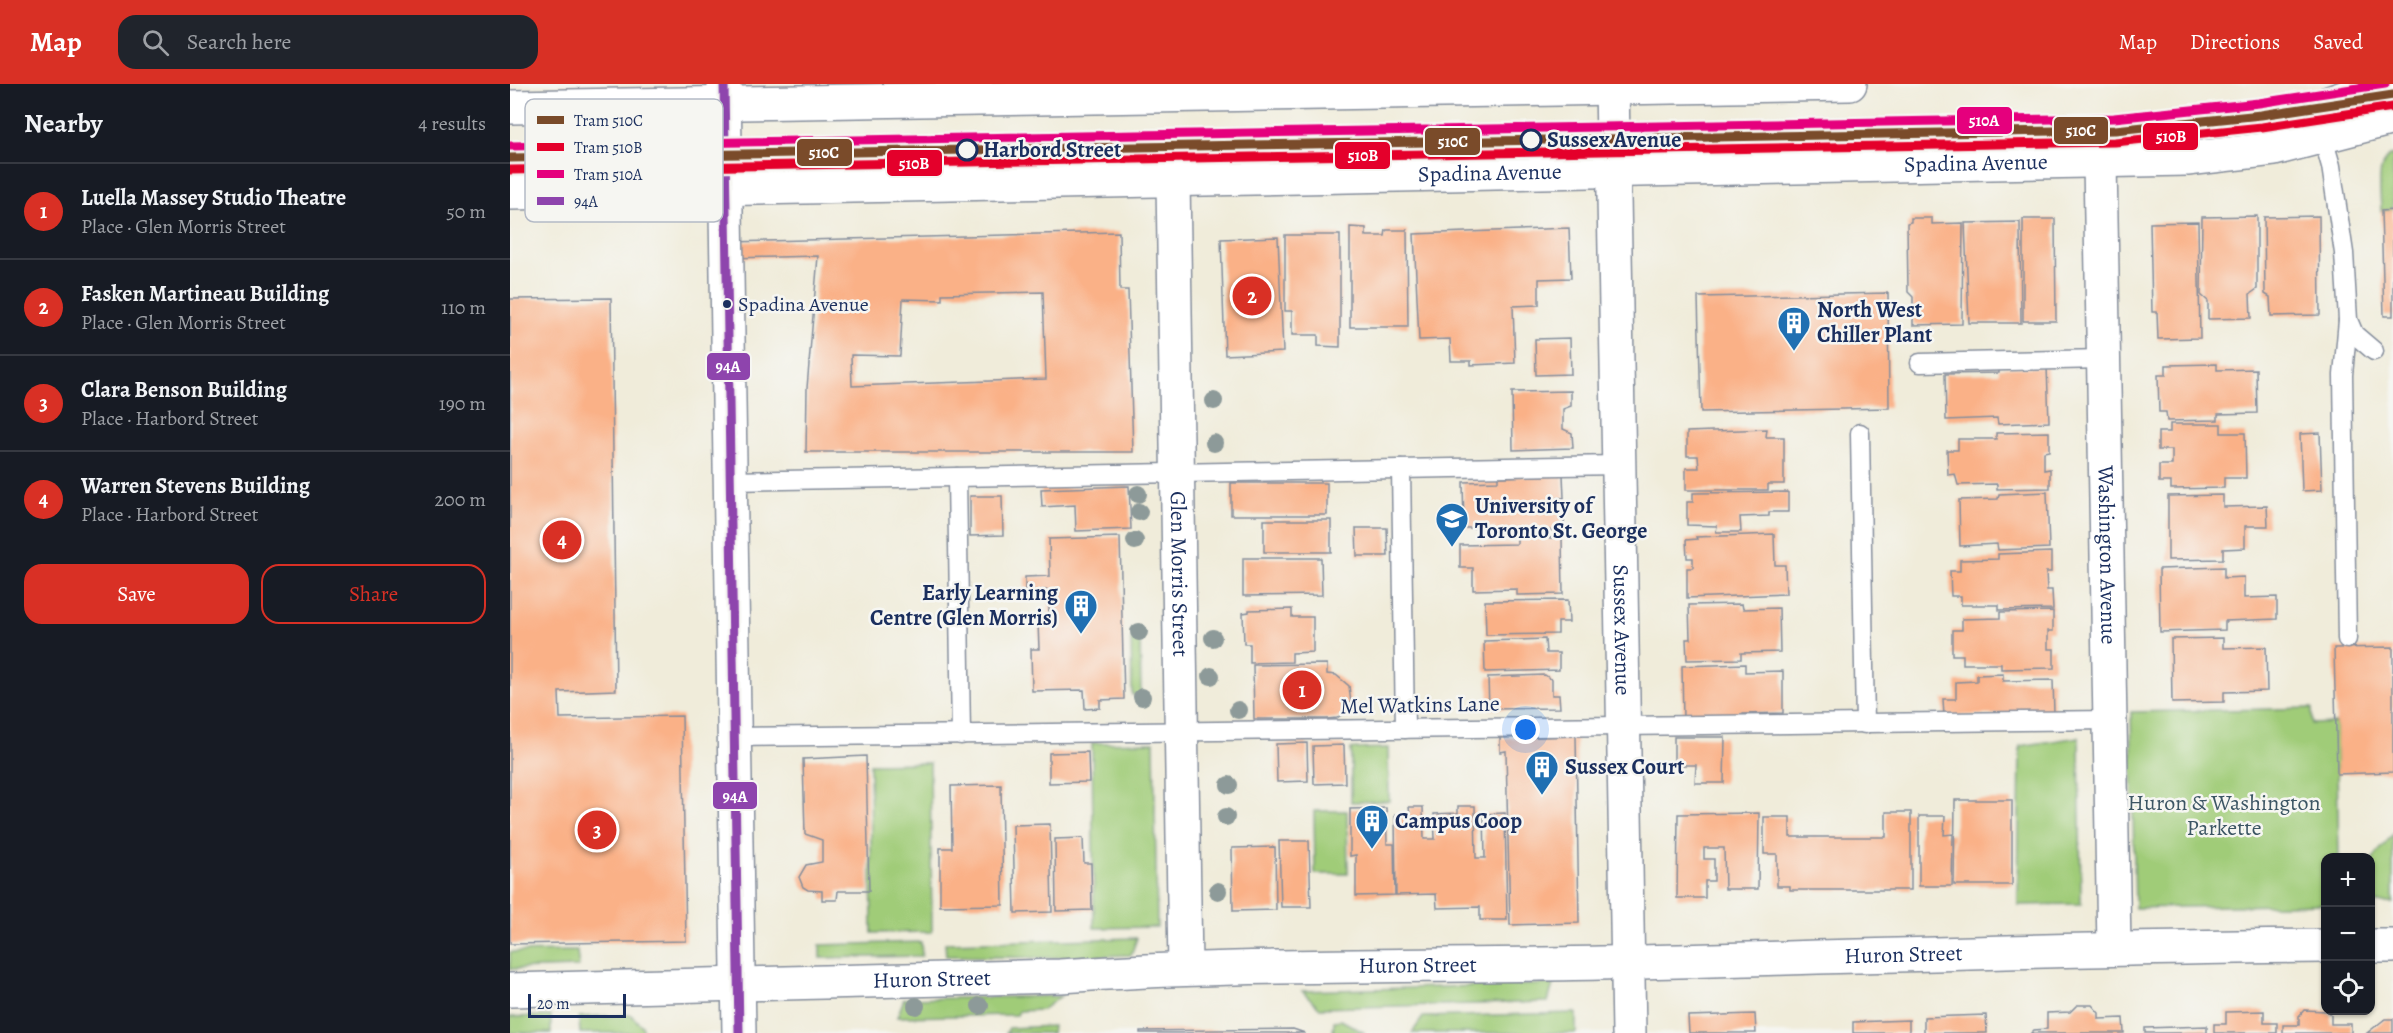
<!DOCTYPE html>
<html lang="en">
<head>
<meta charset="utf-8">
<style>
	body { margin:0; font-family:Alegreya,serif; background:#20242c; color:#f1f3f6 }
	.controls { position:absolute; right:18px; bottom:18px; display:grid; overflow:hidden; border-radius:12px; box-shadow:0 2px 4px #0004 }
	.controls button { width:54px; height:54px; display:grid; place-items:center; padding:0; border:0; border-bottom:2px solid #363941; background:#171b24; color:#f1f3f6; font:30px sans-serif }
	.scale { position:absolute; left:18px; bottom:15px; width:98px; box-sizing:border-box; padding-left:6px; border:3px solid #1b2f5e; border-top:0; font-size:16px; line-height:21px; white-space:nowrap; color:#1b2f5e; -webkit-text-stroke:4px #f6f6f2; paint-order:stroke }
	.you { position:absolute; left:1016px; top:646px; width:21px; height:21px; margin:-15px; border:4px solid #fff; border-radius:50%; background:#1a73e8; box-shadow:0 0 0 9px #1a73e833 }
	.badge { display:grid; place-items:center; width:39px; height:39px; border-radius:50%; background:#d93025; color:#fff; font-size:20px; font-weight:700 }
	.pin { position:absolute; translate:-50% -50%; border:3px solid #fff; box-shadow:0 2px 6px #0006 }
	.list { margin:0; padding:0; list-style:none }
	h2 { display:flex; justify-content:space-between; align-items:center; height:78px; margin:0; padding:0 24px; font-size:26px }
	h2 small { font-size:20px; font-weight:400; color:#9ea1a6 }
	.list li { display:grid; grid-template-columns:39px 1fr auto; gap:18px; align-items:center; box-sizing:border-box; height:96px; padding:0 24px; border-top:2px solid #363941 }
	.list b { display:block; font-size:22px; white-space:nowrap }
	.list p { margin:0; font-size:20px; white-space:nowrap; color:#9ea1a6 }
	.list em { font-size:20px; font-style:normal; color:#9ea1a6 }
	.actions { display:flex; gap:12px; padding:18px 24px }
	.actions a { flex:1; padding:14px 0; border:2px solid #d93025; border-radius:18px; text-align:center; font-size:21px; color:#d93025 }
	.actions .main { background:#d93025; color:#fff }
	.icon { flex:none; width:33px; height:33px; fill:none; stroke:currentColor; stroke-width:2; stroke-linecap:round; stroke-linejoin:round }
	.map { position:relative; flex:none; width:1883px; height:949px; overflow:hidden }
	header { display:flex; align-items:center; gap:36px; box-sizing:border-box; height:84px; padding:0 30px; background:#d93025; color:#fff }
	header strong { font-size:28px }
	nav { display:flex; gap:33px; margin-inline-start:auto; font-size:21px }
	.search { width:420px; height:54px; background:#20242c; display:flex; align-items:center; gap:15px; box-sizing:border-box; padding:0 21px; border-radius:18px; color:#9ea1a6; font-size:22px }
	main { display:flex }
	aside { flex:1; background:#171b24 }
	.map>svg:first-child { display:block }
	.green { fill:#a0cc78; stroke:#5e7e6b; stroke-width:1.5 }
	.building { fill:#fab187; fill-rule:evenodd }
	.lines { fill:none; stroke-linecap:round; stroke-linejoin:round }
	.lane-casing { stroke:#868e9c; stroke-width:21 }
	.street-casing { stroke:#868e9c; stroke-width:36 }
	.secondary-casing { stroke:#868e9c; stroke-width:36 }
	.primary-casing { stroke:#868e9c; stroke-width:36 }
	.lane { stroke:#fff; stroke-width:18 }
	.street { stroke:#fff; stroke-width:33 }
	.secondary { stroke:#fff; stroke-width:33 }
	.primary { stroke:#fff; stroke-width:33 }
	.bus-1-casing { stroke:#f6f6f2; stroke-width:14 }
	.bus-1 { stroke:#8e44ad; stroke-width:9 }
	.tram-1-casing { stroke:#f6f6f2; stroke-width:14 }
	.tram-2-casing { stroke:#f6f6f2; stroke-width:14 }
	.tram-3-casing { stroke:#f6f6f2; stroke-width:14 }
	.tram-1 { stroke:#7a4b2a; stroke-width:9 }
	.tram-2 { stroke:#e4002b; stroke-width:9 }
	.tram-3 { stroke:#e5007d; stroke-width:9 }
	.tree { fill:#8d9a99 }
	.stop-dot { fill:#f6f6f2; stroke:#1b2f5e; stroke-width:3 }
	.bus-dot { fill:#1b2f5e; stroke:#f6f6f2; stroke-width:2 }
	.labels { text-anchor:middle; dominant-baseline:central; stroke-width:5; stroke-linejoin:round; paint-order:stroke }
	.bus-label { font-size:20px; fill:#1b2f5e; stroke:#f6f6f2; text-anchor:start }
	.stop-label { font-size:22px; font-weight:bold; fill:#1b2f5e; stroke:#f6f6f2; text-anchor:start }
	.street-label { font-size:22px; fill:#1b2f5e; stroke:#f6f6f2 }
	.poi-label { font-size:22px; font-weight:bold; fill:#1b2f5e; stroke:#f6f6f2; text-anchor:start }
	.park-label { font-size:22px; fill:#3c5664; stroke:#f6f6f2 }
	.key { fill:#f6f6f2; stroke:#b4bac6; stroke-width:1.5 }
	.key-label { font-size:16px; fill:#1b2f5e }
	.line-badge { stroke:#f6f6f2; stroke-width:2 }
	.badge-label { font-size:16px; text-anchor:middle; font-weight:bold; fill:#fff }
</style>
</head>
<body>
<header>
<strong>Map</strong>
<div class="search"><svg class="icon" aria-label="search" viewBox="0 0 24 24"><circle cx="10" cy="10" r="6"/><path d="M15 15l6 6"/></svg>Search here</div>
<nav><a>Map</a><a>Directions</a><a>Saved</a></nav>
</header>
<main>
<aside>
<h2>Nearby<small>4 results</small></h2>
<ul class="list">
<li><span class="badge">1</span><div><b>Luella Massey Studio Theatre</b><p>Place · Glen Morris Street</p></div><em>50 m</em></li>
<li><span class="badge">2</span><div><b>Fasken Martineau Building</b><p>Place · Glen Morris Street</p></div><em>110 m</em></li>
<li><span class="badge">3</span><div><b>Clara Benson Building</b><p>Place · Harbord Street</p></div><em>190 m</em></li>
<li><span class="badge">4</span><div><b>Warren Stevens Building</b><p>Place · Harbord Street</p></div><em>200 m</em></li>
</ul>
<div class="actions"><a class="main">Save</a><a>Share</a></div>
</aside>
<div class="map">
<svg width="1883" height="949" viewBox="0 0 1883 949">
	<rect width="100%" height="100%" fill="#f6f6f2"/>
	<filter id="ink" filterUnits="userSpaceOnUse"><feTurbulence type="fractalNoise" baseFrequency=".0167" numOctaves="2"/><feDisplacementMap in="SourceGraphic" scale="12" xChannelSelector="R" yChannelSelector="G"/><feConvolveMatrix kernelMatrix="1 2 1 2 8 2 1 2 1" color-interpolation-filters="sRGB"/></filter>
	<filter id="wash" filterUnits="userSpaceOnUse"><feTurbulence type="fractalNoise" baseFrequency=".008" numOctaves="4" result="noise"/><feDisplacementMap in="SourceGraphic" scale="24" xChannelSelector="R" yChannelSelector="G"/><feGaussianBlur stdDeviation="1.35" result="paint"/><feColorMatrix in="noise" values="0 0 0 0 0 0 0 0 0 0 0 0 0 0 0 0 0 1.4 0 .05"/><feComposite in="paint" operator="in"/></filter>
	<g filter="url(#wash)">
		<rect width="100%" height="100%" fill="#f0ecda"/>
		<g class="green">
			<path d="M1883,70V126L1871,127C1871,110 1864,77 1883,70Z"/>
			<path d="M630,554L631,611H622L621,555Z"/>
			<path d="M1802,624V640L1826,639L1829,773L1816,774L1815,820L1625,824L1621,628Z"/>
			<path d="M1569,653L1571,820L1508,821L1510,662Z"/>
			<path d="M644,658L647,843L584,844L582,659Z"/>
			<path d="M878,664L879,717L841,718V665Z"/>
			<path d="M420,679L422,848L362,849L360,680Z"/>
			<path d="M804,727H837L838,790H805Z"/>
			<path d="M1883,750V819H1861V777Z"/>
			<path d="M627,854L621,871L531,874L436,872L435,859Z"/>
			<path d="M411,858L412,872L310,874V861Z"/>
			<path d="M67,867L69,883L0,885V868Z"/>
			<path d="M1043,900L1038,918L810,924L792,907Z"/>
			<path d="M551,912L532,926L509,927L507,931L387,933L394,915Z"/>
			<path d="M1066,929V949H902L913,933Z"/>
			<path d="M121,931L132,942L134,949H70L69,933Z"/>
			<path d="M41,932V949H0V933Z"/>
			<path d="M831,936L855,949H823L824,937Z"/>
			<path d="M543,942L542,949H496L499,944Z"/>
		</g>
		<g id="blocks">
			<g class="building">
				<path d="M1883,126V232H1874L1871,127Z"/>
				<path d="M1747,132V205L1740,210L1741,234L1698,235V217L1691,211L1692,133Z"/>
				<path d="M1809,132L1810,231L1761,232L1760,213L1755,210L1754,133Z"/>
				<path d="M1401,134H1422V140L1453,139L1452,240L1403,241V213L1398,208L1397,139L1401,138Z"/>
				<path d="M1513,135H1545L1546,237H1513Z"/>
				<path d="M1510,138L1511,239H1459L1455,139Z"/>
				<path d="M1688,138L1690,254L1648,255L1647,228H1642L1640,139Z"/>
				<path d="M840,143L856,144V152H875L876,146H897L898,243H840Z"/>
				<path d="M1059,144L1061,194L1029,195V221L1003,222L1005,279L961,281V277H941L940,255L909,256L904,150Z"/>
				<path d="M609,148L610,206H618L623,368H296L297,304L308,172L221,174L220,158ZM533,208L536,295L342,302L341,271L390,272L393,215L432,216V210Z"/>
				<path d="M775,151H830V263L808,262V251H782V227H775Z"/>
				<path d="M768,153L773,268L715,271L711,155Z"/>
				<path d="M1378,209L1379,324L1191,328L1188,213Z"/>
				<path d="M101,214L106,606L49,608L50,634L172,632L176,857L0,860V215Z"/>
				<path d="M1060,254L1061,290L1026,291L1025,255Z"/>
				<path d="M1707,280V286L1746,285L1747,329L1708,330V336L1657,337L1656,328H1649L1648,291H1656V281Z"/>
				<path d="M1537,283L1539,338L1488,340L1487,334L1436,336L1435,290L1489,289V284Z"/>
				<path d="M1061,307V322L1053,325V345L1062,349L1063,364L1003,366L1002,308Z"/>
				<path d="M1660,340H1711V349H1735L1736,394H1714V404L1661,405V398H1649V381H1662V366H1648V348H1660Z"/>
				<path d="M1257,345L1256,353H1274V400H1258V406H1176V384H1189L1188,372H1177V348Z"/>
				<path d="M1539,348V367L1534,368V386L1540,385V404L1487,405V400L1448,401L1445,390L1438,391L1437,366H1448V355H1486V349Z"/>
				<path d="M1810,349L1812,406L1792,407L1790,350Z"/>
				<path d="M1053,391L1054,414H1047V428H1054V446L985,448V444H954L953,398L988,397V393Z"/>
				<rect x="721" y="399" width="96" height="32"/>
				<path d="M619,402L621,445L566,447L565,421L532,423L531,405Z"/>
				<path d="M1278,408V428H1259V432L1230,433L1231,448H1206L1207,442L1177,441V418H1183V409Z"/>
				<path d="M1537,408L1539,464L1488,466L1487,460L1450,462L1449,416L1488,415L1489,410Z"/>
				<path d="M1713,411V423L1757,422L1758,442H1735V464L1713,465V475L1658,476V412Z"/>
				<path d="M460,412H492L493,451L460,452Z"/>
				<rect x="754" y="436" width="67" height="32"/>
				<path d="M846,444H877L878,472H847Z"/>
				<path d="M1264,450L1265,481H1275L1276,510L1177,514V484H1183V474H1177L1176,456L1187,455L1186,453Z"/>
				<path d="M610,453L614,615L590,616V624L575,625L574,606L522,607L521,565H529L528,538L539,537V506L515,507V493L540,492L539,455Z"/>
				<path d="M1007,454H1052L1053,510L1007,511V505L963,506V484H950V461L1007,460Z"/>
				<path d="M1541,468V488H1536L1537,506H1542L1543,525L1489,526V521H1451V512H1441L1440,487H1450V476L1488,475V470Z"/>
				<path d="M733,474H811L812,511L733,512Z"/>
				<path d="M1714,483V494L1734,493V514L1767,513V535L1715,537V546L1650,548L1649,485Z"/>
				<path d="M1058,516L1059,538H1048V550L976,551L975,517Z"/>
				<path d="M1232,520L1233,525L1269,524L1270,568L1231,569V575L1177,576L1176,555H1180L1179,521Z"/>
				<path d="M782,525V533H803V568L782,569V578L740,579V560H734L733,529L739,528V526Z"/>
				<path d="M1543,527V547H1538V565H1544V584L1491,585V580H1453V571H1442V546H1452V535L1490,534V528Z"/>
				<path d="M1713,554V564L1756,563L1757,607L1714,608V618L1662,619L1661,555Z"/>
				<path d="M1035,555L1036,569H1049V586L975,588L974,557Z"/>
				<path d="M1883,563V688L1827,690L1824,564Z"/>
				<path d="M817,580V590L826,591L839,602L841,620L835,628L827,634L817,635H744L743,581Z"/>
				<path d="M1235,580V588L1273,587V629L1233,630V637L1173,636L1172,582Z"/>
				<path d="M1493,590V597L1543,596L1544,629L1434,632L1433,615H1446V598L1467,597V591Z"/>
				<path d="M1035,591L1042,596V611H1049L1050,624L979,625L978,593Z"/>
				<path d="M1066,652L1069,839L1000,841L996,667L990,668V654Z"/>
				<path d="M1164,653H1215L1214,699H1185L1186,681H1164Z"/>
				<path d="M797,659L798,697L767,698L766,660Z"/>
				<path d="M834,661L835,699L804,700L803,662Z"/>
				<path d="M578,668L579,698L539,699V669Z"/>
				<path d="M356,672L359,807H328L327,816H312V807L298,806L293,803L289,793L296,781L312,778V756L295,750L293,675Z"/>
				<path d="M491,701L493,821L430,822V764H442L441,702Z"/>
				<path d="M1445,716H1502V801H1444Z"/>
				<path d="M948,722H965L966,774H975L974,730L995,729L997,836H970V823L927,824L926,810L886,811L885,731H900L899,723H913L914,755H925L924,730L948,729Z"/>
				<path d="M876,724L877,760H884L885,811L846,812V771L840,772V725Z"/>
				<path d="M1376,728H1401V806H1280V802H1267V770H1254V733H1280V753H1376Z"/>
				<path d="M1249,729L1248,805H1215L1214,764H1194V775H1204V797H1195V814H1167L1168,730Z"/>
				<path d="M1409,732H1435L1434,751L1443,750L1442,802H1409Z"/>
				<path d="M540,740L542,828L505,829L503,741Z"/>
				<path d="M573,754L574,779H581L582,826L546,827L545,755Z"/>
				<path d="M769,757H799L801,823H771Z"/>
				<path d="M765,763L766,826L723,827L722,764Z"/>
				<path d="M1567,921H1582L1589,929V935L1613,934L1614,949H1521L1524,946L1537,945V929L1560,928Z"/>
				<path d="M1794,926L1816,927L1821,931V940H1841V949H1773V941H1789V932Z"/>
				<path d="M1754,927V939H1767V949H1704V940H1716V928Z"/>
				<path d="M1245,930L1246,949H1179L1178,932Z"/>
				<path d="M1476,931L1477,949H1414V933Z"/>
				<path d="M1875,935H1883V949H1857Z"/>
				<path d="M1399,936V949H1343V938Z"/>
				<path d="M1697,942V949H1635V944Z"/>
				<path d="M783,945L795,949H630V947Z"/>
			</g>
		</g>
	</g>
	<g filter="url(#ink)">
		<use href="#blocks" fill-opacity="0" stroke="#868e9c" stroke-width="1.5"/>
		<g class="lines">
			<g class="lane-casing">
				<g id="lane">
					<path d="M1813,54L1821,82L1834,169L1838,236L1844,250L1864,267"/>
					<path d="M1410,279L1593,275"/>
					<path d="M1350,349L1355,640"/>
					<path d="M891,385L895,645"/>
					<path d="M447,393L451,651"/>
					<path d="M221,397L1109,381"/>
					<path d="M1837,555L1833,291L1838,236"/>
					<path d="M225,653L1600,636"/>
				</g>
			</g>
			<g class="street-casing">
				<g id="street">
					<path id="s1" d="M1102,0L1119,949"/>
					<path id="s2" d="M1590,78L1604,864"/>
					<path id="s3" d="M663,96L675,885"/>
					<path d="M1860,862H1883"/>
					<path id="s4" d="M0,906L550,892C729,879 910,883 1090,879C1332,873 1574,864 1816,862"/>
				</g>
			</g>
			<g class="secondary-casing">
				<g id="secondary">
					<path d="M214,0L229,949"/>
					<path d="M1804,24L1874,0"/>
				</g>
			</g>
			<g class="primary-casing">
				<g id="primary">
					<path d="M0,23L1340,0"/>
					<path id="s5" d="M0,109L1677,75L1764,65L1883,34"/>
				</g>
			</g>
			<use href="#lane" class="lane"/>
			<use href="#street" class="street"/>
			<use href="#secondary" class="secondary"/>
			<use href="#primary" class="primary"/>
			<g class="bus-1-casing">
				<path id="bus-1" d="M214,0L229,949"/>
			</g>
			<use href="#bus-1" class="bus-1"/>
			<g class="tram-1-casing">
				<path id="tram-1" d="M0,74L1605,46L1751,31L1883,11"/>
			</g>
			<g class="tram-2-casing">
				<path id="tram-2" d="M0,86L1605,58L1752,43L1883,23"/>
			</g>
			<g class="tram-3-casing">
				<path id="tram-3" d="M0,62L1604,34L1749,19L1875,0"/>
			</g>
			<use href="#tram-1" class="tram-1"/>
			<use href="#tram-2" class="tram-2"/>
			<use href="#tram-3" class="tram-3"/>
		</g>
		<g class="tree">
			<circle cx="704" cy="317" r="9"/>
			<circle cx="704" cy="359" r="9"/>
			<circle cx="628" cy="410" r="9"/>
			<circle cx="629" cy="428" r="9"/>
			<circle cx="625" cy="457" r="9"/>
			<circle cx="629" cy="548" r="9"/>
			<circle cx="703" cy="554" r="9"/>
			<circle cx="701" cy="592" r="9"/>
			<circle cx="632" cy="613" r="9"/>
			<circle cx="728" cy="626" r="9"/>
			<circle cx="719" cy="701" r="9"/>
			<circle cx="716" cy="733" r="9"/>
			<circle cx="708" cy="807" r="9"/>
			<circle cx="406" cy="922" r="9"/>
			<circle cx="470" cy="922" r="9"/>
		</g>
	</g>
	<defs>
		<g id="building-pin" transform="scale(1.725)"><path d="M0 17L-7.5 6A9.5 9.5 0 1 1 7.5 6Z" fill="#1f6fb2" stroke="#f6f6f2"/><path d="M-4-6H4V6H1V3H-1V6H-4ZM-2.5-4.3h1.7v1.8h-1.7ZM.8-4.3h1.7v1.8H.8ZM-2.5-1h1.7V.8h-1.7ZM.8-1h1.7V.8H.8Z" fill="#fff"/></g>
		<g id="university-pin" transform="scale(1.725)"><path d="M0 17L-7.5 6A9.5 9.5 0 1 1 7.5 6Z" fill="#1f6fb2" stroke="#f6f6f2"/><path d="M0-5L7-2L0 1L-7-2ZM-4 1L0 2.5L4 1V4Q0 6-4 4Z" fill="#fff"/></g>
	</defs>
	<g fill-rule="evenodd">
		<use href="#building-pin" x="1284" y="239"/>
		<use href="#university-pin" x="942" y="435"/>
		<use href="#building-pin" x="571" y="522"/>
		<use href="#building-pin" x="1032" y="683"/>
		<use href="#building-pin" x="862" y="737"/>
	</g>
	<g class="stop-dot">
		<circle cx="1021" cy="56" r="10"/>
		<circle cx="457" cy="66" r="10"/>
	</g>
	<circle class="bus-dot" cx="217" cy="220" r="5"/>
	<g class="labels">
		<g class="bus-label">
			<text x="228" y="220">Spadina Avenue</text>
		</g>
		<g class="stop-label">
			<text x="1037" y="56">Sussex Avenue</text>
			<text x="473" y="66">Harbord Street</text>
		</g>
		<g class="street-label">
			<text stroke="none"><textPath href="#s5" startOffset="1466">Spadina Avenue</textPath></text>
			<text stroke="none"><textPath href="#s5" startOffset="980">Spadina Avenue</textPath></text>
			<text stroke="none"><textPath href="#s2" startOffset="393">Washington Avenue</textPath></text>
			<text stroke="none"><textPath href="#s3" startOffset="394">Glen Morris Street</textPath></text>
			<text stroke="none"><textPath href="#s1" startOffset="546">Sussex Avenue</textPath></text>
			<text transform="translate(910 621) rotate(-1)">Mel Watkins Lane</text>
			<text stroke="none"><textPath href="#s4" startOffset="1394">Huron Street</textPath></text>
			<text stroke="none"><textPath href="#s4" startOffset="908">Huron Street</textPath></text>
			<text stroke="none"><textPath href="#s4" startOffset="422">Huron Street</textPath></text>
		</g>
		<g class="poi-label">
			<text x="1307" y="226">North West<tspan x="1307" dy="25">Chiller Plant</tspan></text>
			<text x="965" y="422">University of<tspan x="965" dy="25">Toronto St. George</tspan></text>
			<text x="548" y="509" text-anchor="end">Early Learning<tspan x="548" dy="25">Centre (Glen Morris)</tspan></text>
			<text x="1055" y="683">Sussex Court</text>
			<text x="885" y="737">Campus Coop</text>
		</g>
		<g class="park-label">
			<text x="1714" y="719">Huron &amp; Washington<tspan x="1714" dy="25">Parkette</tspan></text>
		</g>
	</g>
	<rect x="15" y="15" width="198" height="123" rx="9" class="key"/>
	<rect x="27" y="32" width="27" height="8" fill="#7a4b2a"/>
	<rect x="27" y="59" width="27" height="8" fill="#e4002b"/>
	<rect x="27" y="86" width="27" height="8" fill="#e5007d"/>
	<rect x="27" y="113" width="27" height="8" fill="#8e44ad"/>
	<g class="key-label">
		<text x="64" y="42">Tram 510C</text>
		<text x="64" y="69">Tram 510B</text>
		<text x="64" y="96">Tram 510A</text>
		<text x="64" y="123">94A</text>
	</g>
	<g class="line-badge">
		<rect x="1446" y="22" width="57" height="29" rx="6" fill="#e5007d"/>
		<rect x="1543" y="32" width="56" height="29" rx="6" fill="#7a4b2a"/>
		<rect x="1632" y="38" width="57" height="29" rx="6" fill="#e4002b"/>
		<rect x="914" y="43" width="57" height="29" rx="6" fill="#7a4b2a"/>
		<rect x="286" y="54" width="57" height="29" rx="6" fill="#7a4b2a"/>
		<rect x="824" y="57" width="57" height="29" rx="6" fill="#e4002b"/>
		<rect x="376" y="65" width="57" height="28" rx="6" fill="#e4002b"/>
		<rect x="196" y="268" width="45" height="29" rx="6" fill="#8e44ad"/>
		<rect x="202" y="697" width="46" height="29" rx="6" fill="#8e44ad"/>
	</g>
	<g class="badge-label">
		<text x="1474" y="42">510A</text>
		<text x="1571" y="52">510C</text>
		<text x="1661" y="58">510B</text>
		<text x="943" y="63">510C</text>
		<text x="314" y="74">510C</text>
		<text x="853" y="77">510B</text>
		<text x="404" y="85">510B</text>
		<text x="218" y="288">94A</text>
		<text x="225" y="718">94A</text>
	</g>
</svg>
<div class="controls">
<button>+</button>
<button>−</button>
<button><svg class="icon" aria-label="locate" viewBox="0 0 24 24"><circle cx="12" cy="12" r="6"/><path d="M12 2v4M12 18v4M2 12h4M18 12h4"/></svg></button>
</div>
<div class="scale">20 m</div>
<div class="you"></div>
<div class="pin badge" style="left:792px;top:606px">1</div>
<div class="pin badge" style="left:742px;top:212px">2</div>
<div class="pin badge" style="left:87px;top:746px">3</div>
<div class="pin badge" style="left:52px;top:456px">4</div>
</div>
</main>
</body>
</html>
